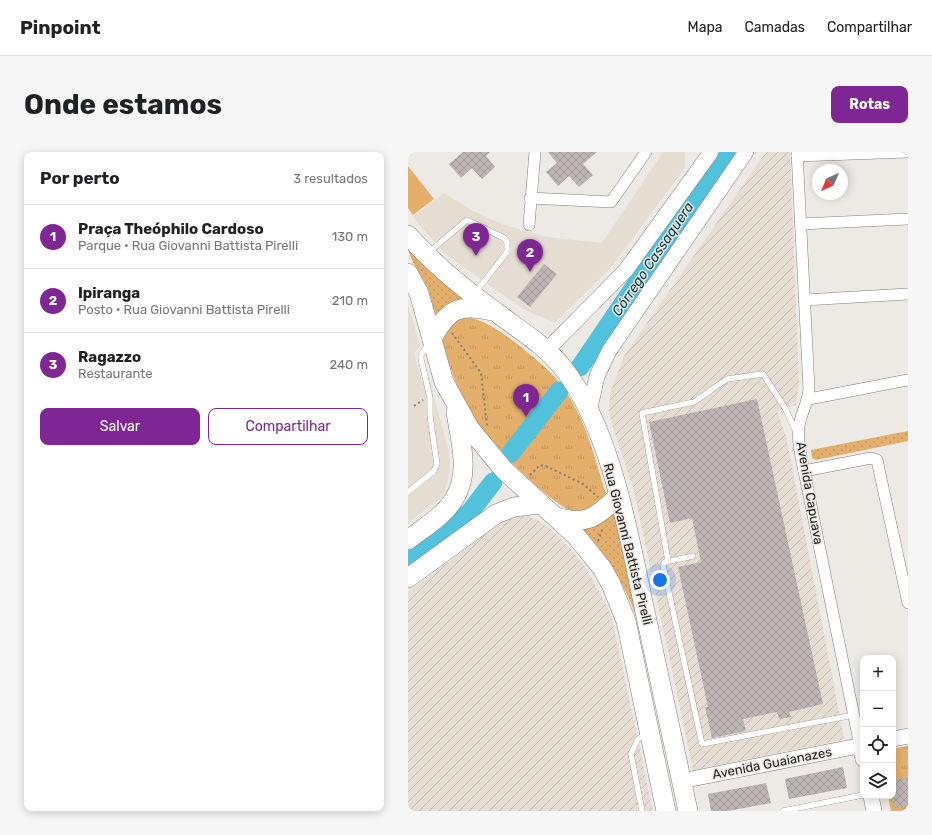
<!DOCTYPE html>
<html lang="pt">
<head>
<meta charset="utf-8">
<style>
	body { margin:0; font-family:Rubik,sans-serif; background:#f6f6f6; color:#202124 }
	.controls { position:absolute; right:12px; bottom:12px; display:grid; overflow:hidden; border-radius:8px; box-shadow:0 2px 10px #0003 }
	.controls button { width:36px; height:36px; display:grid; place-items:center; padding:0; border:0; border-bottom:1px solid #e0e0e0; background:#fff; color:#202124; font:20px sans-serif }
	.compass { position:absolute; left:404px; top:12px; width:36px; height:36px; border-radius:50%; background:#fff; box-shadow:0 2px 10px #0003; rotate:225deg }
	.you { position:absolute; left:252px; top:428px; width:14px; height:14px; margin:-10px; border:3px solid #fff; border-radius:50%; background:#1a73e8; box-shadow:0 0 0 6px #1a73e833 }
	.badge { display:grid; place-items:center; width:26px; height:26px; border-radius:50%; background:#7d2694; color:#fff; font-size:13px; font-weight:700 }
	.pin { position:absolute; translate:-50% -33px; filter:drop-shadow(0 1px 2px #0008) }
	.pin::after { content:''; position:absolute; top:21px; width:14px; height:12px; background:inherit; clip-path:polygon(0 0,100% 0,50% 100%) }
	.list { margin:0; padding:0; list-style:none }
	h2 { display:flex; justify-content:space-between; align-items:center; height:52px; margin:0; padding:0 16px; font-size:17px }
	h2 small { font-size:13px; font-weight:400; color:#757577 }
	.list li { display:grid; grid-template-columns:26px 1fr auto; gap:12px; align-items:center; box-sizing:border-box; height:64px; padding:0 16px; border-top:1px solid #e0e0e0 }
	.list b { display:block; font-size:15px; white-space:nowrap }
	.list p { margin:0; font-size:13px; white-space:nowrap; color:#757577 }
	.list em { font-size:13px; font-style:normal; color:#757577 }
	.actions { display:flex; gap:8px; padding:12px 16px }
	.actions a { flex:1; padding:9px 0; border:1px solid #7d2694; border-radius:8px; text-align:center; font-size:14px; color:#7d2694 }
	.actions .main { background:#7d2694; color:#fff }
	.icon { flex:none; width:22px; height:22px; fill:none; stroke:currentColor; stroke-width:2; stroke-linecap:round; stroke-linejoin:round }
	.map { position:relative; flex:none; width:500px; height:659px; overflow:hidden; border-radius:8px }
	header { display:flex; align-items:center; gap:24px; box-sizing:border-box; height:56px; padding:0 20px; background:#fff; border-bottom:1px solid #e0e0e0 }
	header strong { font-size:19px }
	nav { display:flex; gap:22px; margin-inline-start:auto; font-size:14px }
	.intro { display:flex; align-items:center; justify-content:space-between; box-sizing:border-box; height:96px; padding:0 24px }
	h1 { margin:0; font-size:28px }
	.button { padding:10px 18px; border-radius:8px; background:#7d2694; color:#fff; font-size:14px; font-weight:700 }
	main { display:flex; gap:24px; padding:0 24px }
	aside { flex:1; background:#fff; border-radius:8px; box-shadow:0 2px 10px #0003 }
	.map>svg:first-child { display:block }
	.built { fill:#e6ddd2 }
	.industrial { fill:url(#industrial-furrows) }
	.grass { fill:url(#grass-dots) }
	.park { fill:url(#park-tufts) }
	.pitch { fill:#e4ae6b }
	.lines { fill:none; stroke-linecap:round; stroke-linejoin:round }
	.stream { stroke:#51c2db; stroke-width:3 }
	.river { stroke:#51c2db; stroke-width:19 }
	.building { fill:url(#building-cross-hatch) }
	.lane-casing { stroke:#817e79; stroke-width:6 }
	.street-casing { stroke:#817e79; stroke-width:12 }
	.secondary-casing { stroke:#817e79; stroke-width:16 }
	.highway-casing { stroke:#817e79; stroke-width:20 }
	.path { stroke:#817e7b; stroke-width:2; stroke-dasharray:2 3; stroke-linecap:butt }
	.lane { stroke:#fff; stroke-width:5.5 }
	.street { stroke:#fff; stroke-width:11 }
	.secondary { stroke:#fff; stroke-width:15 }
	.highway { stroke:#fff; stroke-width:19 }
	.labels { text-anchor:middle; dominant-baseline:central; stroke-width:3; stroke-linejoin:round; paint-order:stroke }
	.street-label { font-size:13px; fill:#242221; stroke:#ede9e4 }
	.water-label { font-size:14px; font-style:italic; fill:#023943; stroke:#ede9e4 }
</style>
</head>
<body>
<header>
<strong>Pinpoint</strong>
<nav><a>Mapa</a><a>Camadas</a><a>Compartilhar</a></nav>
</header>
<div class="intro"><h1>Onde estamos</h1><a class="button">Rotas</a></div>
<main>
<aside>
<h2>Por perto<small>3 resultados</small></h2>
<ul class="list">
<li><span class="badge">1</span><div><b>Praça Theóphilo Cardoso</b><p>Parque · Rua Giovanni Battista Pirelli</p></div><em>130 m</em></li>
<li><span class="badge">2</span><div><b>Ipiranga</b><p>Posto · Rua Giovanni Battista Pirelli</p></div><em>210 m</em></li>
<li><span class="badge">3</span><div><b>Ragazzo</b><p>Restaurante</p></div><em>240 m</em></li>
</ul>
<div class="actions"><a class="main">Salvar</a><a>Compartilhar</a></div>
</aside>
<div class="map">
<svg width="500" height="659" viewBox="0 0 500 659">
	<defs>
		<pattern id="industrial-furrows" width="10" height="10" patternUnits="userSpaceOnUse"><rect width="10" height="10" fill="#e6ddd2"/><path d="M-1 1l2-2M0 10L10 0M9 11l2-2" fill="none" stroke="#c5bdb4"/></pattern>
		<pattern id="grass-dots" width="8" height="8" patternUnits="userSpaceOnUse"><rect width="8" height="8" fill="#e4ae6b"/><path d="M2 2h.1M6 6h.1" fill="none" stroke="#c3955c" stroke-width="1.8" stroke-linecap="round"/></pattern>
		<pattern id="park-tufts" width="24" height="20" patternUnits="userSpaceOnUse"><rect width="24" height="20" fill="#e4ae6b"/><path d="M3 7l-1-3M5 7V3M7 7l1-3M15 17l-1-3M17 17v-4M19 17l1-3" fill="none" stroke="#c3955c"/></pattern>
		<pattern id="building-cross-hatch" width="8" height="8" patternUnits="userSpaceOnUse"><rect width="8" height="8" fill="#bcb5b4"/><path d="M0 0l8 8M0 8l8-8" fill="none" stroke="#a19b9a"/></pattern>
	</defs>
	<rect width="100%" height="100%" fill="#ede9e4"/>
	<g class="built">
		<path d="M255,0H277V16L201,118L147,171L115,157L36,101L5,65L36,41L67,60L94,72L138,85L194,91Z"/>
		<path d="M0,152L12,194L6,201L15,232L22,230L41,300L42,311L41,323L35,344L0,371Z"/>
	</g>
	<g class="industrial">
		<path d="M358,0H382L391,231L388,253L369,259L378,284L436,586L434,588L285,618L226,339L203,269L201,260L202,241L216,204Z"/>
		<path d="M115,363L128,367L140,375L160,394L178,416L199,454L205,471L245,659H0V440L94,370L103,365Z"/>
	</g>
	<g class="grass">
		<path d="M0,94L55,146L42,151L28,164C25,155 23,146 20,137C15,124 0,107 0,94Z"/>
		<path d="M500,279V289L408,308L404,306L403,298Z"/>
		<path d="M206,358L230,467H229C218,433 198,403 174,376Z"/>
	</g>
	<g class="park">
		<path d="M57,165C76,167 93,180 108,191C125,205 144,219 156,237C178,268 187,307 198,342C192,353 175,362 162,358C147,354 91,300 80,286C61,262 48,235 39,205C37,200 34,193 34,188C35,178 48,167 57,165Z"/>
		<path d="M500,594V659H483L480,644H485V597Z"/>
	</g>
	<path class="pitch" d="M0,14L26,47L5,63L0,56Z"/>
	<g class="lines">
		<path class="stream" d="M180,206L186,210"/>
		<g class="river">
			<path d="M172,215L318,0"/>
			<path d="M103,301L151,239"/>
			<path d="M0,407L62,360L85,330"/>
		</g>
	</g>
	<g class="building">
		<path d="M55,0H82L78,4L87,15L74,27L64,16L53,26L41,12Z"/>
		<path d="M140,0H189L175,12L185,23L171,35L161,24L150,34L138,20L149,11Z"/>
		<path d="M136,112L149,122L122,155L109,145Z"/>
		<path d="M349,247L415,552L381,560L383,565L371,567L369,560L335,567L338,579L304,586L297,555H300L270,415L293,410L284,366L262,371L241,270Z"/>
		<path d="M435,615L439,636L381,647L377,627Z"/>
		<path d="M500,625V653L486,656L484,644L485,628Z"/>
		<path d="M358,631L363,651L320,659H303L300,642Z"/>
	</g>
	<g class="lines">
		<g class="lane-casing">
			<g id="lane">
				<path d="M20,101L59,68L96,86L99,90V100L67,141"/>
				<path d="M0,340L26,319L29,312L22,264V246L13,207V203L20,192"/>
				<path d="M285,404L257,410L255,413L294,592L446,563"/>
				<path d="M260,409L234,261L286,250L319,227L355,222L377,256L389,282"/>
				<path d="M234,659L223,602L230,587L238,582"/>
				<path d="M375,659L455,643"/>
			</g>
		</g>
		<g class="street-casing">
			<g id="street">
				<path d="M389,0L401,237C400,251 393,261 391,274C389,289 393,305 396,319L452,594"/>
				<path d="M389,4L500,0"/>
				<path d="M122,46L203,50L238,0"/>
				<path d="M392,72L500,67"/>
				<path d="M121,73L127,0"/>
				<path d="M396,148L500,142"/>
				<path d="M401,247L500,228"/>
				<path d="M396,319L463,306L469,308L500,451"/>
			</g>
		</g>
		<g class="secondary-casing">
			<g id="secondary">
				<path d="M139,198L218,118L303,0"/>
				<path d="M181,260L189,224L201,199L338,0"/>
				<path d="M485,587L500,584"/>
				<path d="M452,594L455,607"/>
				<path d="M273,629L455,593"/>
				<path d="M463,644L466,659"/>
			</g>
		</g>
		<g class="highway-casing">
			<g id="highway">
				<path d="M0,83C26,113 56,137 88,160C111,178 136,192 155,216C202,275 221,382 236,455C251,523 265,591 280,659"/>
				<path d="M0,121L11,141L36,230L62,277L96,318L168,384L194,416L203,432L218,469L258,659"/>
				<path d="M24,187C40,157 51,151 84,159"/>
				<path d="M148,365C179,374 189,365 211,343"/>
				<path d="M0,388C15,376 36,364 46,347C63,321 52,288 48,260"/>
				<path d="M0,426L88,362L106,355L132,352"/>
			</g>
		</g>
		<g class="path">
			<path d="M44,181L73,221L79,274"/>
			<path d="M6,254L15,248"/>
			<path d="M122,323L132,313L138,314L175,332L190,345"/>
			<path d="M190,389L195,376"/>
		</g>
		<use href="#lane" class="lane"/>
		<use href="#street" class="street"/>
		<use href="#secondary" class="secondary"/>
		<use href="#highway" class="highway"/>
	</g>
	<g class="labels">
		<g class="street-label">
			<text transform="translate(402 341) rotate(80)">Avenida Capuava</text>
			<text transform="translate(220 392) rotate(76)">Rua Giovanni Battista Pirelli</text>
			<text transform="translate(364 611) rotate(-11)">Avenida Guaianazes</text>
		</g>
		<g class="water-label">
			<text transform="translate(245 107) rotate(-56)">Córrego Cassaquera</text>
		</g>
	</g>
</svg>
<div class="controls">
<button>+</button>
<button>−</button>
<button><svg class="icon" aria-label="locate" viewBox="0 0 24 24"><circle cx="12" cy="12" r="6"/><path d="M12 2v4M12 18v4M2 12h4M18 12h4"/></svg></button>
<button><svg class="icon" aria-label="layers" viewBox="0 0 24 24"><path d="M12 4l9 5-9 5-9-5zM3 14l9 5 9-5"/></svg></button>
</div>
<svg class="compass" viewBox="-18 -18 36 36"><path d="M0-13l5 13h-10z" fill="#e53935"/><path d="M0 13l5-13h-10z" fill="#757577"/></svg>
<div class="you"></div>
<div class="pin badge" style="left:118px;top:265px">1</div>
<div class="pin badge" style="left:122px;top:120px">2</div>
<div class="pin badge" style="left:68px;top:104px">3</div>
</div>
</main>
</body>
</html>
